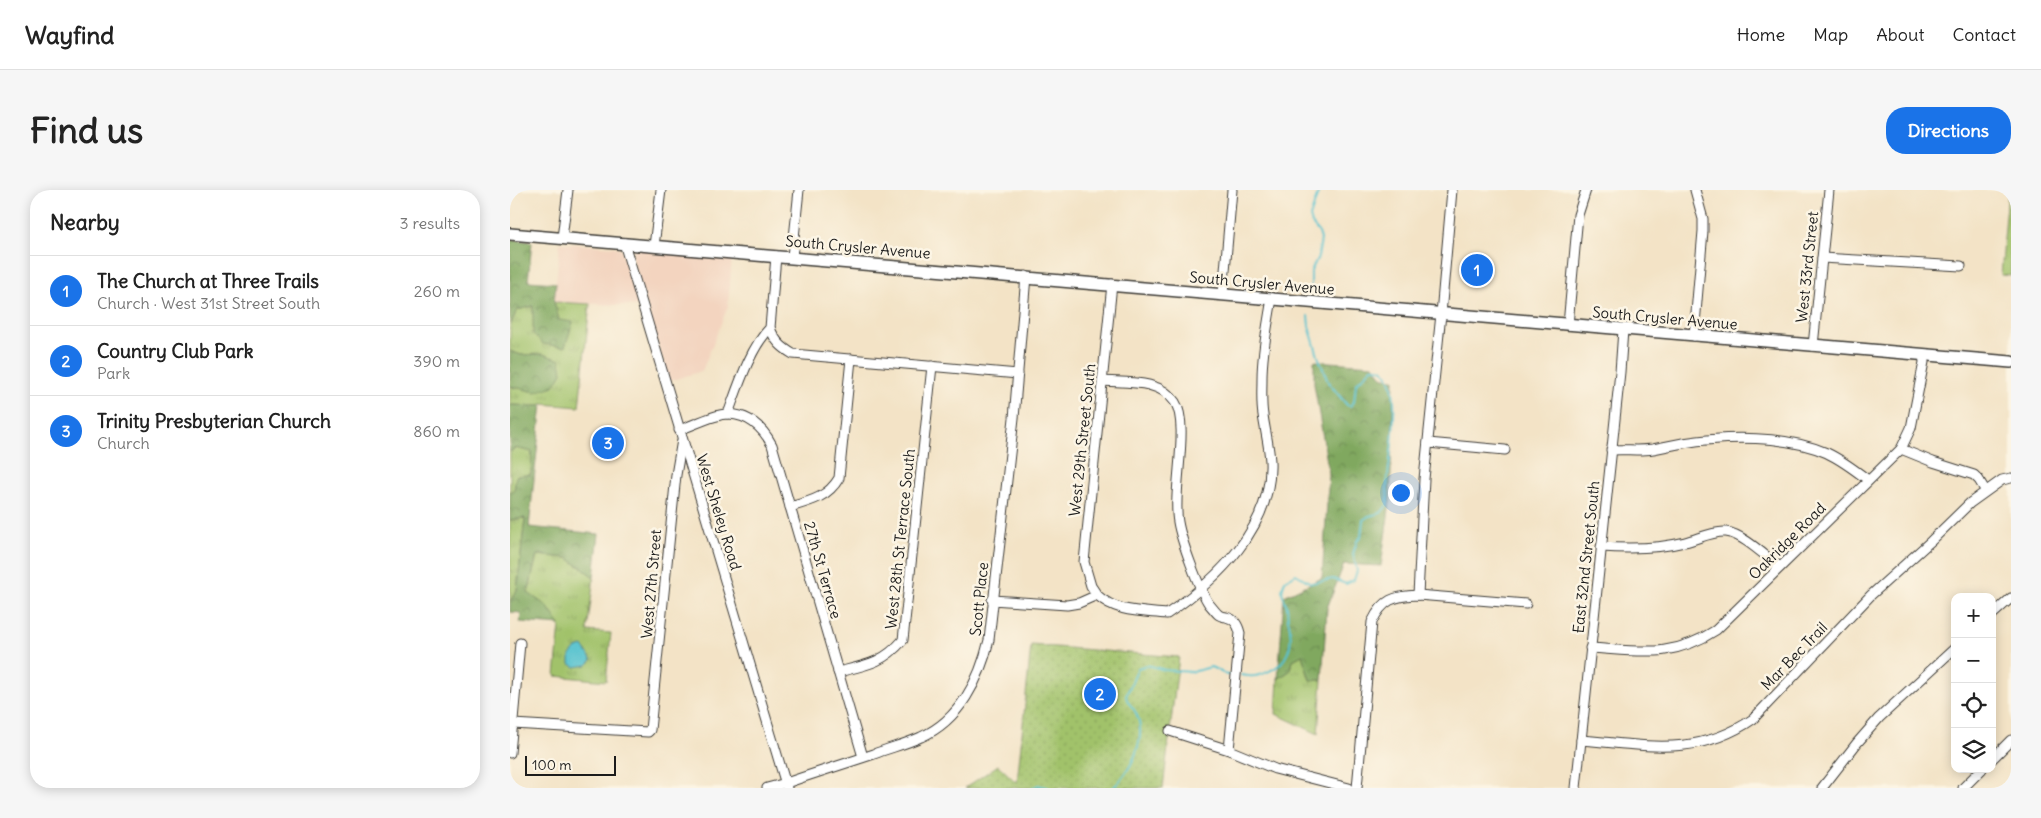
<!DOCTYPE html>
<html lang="en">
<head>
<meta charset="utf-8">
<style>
	body { margin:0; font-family:Delius,sans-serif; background:#f6f6f6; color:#222 }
	.controls { position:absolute; right:15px; bottom:15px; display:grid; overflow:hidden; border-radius:10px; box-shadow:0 2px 12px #0003 }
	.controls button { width:45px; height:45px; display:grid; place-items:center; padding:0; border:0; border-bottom:1px solid #e0e0e0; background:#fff; color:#222; font:25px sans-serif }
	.scale { position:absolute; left:15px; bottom:12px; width:91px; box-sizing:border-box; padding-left:5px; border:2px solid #1c1c1c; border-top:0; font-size:14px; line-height:18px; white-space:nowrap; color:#1c1c1c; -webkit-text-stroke:4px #fcf5e5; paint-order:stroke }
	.you { position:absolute; left:890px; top:302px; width:18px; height:18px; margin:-12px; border:4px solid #fff; border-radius:50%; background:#1a73e8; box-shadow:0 0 0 8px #1a73e833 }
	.badge { display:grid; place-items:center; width:32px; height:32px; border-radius:50%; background:#1a73e8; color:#fff; font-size:16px; font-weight:700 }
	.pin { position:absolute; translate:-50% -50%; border:2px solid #fff; box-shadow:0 1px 5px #0006 }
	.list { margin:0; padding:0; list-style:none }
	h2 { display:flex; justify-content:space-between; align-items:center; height:65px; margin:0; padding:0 20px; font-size:21px }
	h2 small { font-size:16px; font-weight:400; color:#767676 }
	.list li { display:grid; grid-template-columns:32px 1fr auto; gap:15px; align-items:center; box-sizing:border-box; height:70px; padding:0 20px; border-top:1px solid #e0e0e0 }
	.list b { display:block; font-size:19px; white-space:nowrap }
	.list p { margin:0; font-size:16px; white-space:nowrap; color:#767676 }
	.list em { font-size:16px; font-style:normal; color:#767676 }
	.icon { flex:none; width:28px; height:28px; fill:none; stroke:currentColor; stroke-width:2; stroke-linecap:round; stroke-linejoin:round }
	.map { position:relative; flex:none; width:1501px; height:598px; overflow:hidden; border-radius:20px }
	header { display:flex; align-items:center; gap:30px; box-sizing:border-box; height:70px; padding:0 25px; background:#fff; border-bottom:1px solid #e0e0e0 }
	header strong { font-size:24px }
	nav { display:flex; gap:28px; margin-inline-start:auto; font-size:18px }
	.intro { display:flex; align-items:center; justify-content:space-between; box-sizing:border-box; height:120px; padding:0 30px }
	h1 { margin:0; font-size:35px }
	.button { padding:12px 22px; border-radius:20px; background:#1a73e8; color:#fff; font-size:18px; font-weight:700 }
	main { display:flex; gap:30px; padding:0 30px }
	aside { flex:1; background:#fff; border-radius:20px; box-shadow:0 2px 12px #0003 }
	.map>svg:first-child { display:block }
	.built { fill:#f3d4bf }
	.grass { fill:url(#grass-tufts); stroke:#5e6f44 }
	.forest { fill:url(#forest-crowns); stroke:#4e623e }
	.park { fill:url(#park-dots); stroke:#5e6f44 }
	.water { fill:#56c2cf; stroke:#396f76 }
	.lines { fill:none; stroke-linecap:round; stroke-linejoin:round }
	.stream { stroke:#56c2cf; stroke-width:2 }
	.minor-casing { stroke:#3c3a36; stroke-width:11 }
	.major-casing { stroke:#3c3a36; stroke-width:14 }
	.minor { stroke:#fff; stroke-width:9 }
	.major { stroke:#fff; stroke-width:11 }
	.labels { text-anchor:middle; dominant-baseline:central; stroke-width:5; stroke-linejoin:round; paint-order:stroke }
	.street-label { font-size:15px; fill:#1c1c1c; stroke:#fcf5e5 }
</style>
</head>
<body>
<header>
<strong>Wayfind</strong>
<nav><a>Home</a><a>Map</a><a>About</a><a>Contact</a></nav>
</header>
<div class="intro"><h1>Find us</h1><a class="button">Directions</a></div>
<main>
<aside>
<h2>Nearby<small>3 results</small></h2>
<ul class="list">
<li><span class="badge">1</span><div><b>The Church at Three Trails</b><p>Church · West 31st Street South</p></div><em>260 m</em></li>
<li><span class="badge">2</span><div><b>Country Club Park</b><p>Park</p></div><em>390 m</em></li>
<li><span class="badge">3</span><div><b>Trinity Presbyterian Church</b><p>Church</p></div><em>860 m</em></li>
</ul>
</aside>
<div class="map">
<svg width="1501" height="598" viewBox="0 0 1501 598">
	<defs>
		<pattern id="grass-tufts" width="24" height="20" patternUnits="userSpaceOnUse" patternTransform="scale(1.25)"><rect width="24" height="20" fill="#a1c26b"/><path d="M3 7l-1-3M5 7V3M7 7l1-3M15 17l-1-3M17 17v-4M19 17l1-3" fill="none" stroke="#8aa65c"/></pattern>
		<pattern id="forest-crowns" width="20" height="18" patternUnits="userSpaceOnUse" patternTransform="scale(1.25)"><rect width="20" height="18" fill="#80a85f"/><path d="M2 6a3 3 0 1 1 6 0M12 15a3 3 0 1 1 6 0" fill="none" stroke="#68884e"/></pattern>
		<pattern id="park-dots" width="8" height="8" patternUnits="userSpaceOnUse" patternTransform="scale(1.25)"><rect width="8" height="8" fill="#a1c26b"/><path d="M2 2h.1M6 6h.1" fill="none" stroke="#8aa65c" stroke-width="1.8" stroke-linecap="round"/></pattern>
	</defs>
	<rect width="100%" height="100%" fill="#fcf5e5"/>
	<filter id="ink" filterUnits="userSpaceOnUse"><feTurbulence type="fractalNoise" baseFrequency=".02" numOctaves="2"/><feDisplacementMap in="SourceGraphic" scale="10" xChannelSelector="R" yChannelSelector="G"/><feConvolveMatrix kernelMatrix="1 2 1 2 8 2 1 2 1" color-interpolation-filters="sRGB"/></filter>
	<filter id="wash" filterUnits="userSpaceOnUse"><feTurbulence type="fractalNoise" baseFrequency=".0096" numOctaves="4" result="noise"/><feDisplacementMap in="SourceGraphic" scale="20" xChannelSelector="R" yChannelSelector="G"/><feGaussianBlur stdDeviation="1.12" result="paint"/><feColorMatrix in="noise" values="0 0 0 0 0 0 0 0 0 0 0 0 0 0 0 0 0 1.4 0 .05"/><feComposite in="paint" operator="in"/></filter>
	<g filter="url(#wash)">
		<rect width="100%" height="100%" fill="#f3e3c6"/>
		<g class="built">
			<path d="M50,53L107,57L111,59L129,116L44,112Z"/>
			<path d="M127,58L222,67L218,116L192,181L159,191L123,70V62Z"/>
		</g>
		<g class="grass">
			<path d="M1498,1L1501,2V86L1491,85Z"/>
			<path d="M44,112L80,114L69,217L32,214L28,216L0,215V196L4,198L33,164L11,165L0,161V136L7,120L23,116L49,130Z"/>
			<path d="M5,258L22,261L21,284L0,303V262Z"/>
			<path d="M15,328L7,400L0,412V330Z"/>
			<path d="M27,365L58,368L84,387L77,441L101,443L96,491L45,486L50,435L18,403Z"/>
			<path d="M792,465L800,490H812L808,544L766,524L768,489L781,480L783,470Z"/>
		</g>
		<g class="forest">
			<path d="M0,49L22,52L18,91L46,93L44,112L49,130L63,132L55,157L33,154L23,144V116L7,120L0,136Z"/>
			<path d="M0,161L11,165L33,164L50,170L52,183L44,196L25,202L0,196Z"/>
			<path d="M804,171L863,175L873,188L884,189L880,312L871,376L834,374L817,418L812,490H800L792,465L783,470L781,480L768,489L774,406L812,388L819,284L804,194Z"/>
			<path d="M32,214L19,337L89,344L84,387L58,368L27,365L18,403L37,416L50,435L10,432L11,423L0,422V412L7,400L15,328L0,330V303L4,300L6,286L21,284L22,262L5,258L0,262V215L28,216Z"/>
		</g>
		<path class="park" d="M521,455L669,467L653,598H455L488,575L507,593Z"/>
		<path class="water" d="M73,456L82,470L77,475L65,477L60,474V465L66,458Z"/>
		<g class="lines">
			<g class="stream">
				<path d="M801,97V81L808,67L811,49L809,43L802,34L800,27L809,0"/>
				<path d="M731,485C745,488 753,485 765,478C782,467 783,447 778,429C777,425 778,421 777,417C774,406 769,404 775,391L786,384L801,393L823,389L836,394L844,390L847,381L843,364L847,351L851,347L853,330L859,326L871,323L878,314C878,307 877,301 877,295C878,274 900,173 862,178L846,194L844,212L840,216L837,215L818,192L808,166L799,136L798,126"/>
				<path d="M523,598L528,595L539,598"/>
				<path d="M603,598C621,581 638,548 626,523C623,516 617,514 616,506L628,478L637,475L655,480L682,482L701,477L717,485H723"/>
			</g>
		</g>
	</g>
	<g filter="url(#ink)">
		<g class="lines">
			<g class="minor-casing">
				<g id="minor">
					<path d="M52,48L58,0"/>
					<path d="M114,53L277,598"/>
					<path d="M144,56L151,0"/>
					<path d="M282,67L289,0"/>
					<path d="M1312,68L1451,76"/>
					<path d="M713,104L722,0"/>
					<path d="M1058,135L1068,25L1076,0"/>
					<path d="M260,138C265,151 271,157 283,164L508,184"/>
					<path d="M1184,146L1193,41V29L1185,0"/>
					<path d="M1303,156L1319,0"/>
					<path d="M592,191C616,193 650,189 665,212C680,235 662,300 668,332C671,350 689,399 699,414C702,417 706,423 709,425C712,427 713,426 716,427C725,429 728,435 730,443L719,560"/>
					<path d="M218,224C228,197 240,158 260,138L266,66"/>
					<path d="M169,240C182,236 206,223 219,224C239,225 253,238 262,255L353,567"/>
					<path d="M918,253L995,260"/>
					<path d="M1391,259L1423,272L1464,285L1469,290L1475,300"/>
					<path d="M1101,260C1115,259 1130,261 1143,259C1153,257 1163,255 1173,253C1217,246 1276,245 1317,263C1332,270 1345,280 1358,290"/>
					<path d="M280,317C301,311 318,307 329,288L341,169"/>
					<path d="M1091,357C1119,359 1147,359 1175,352C1188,349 1202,341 1216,342C1233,344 1256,367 1270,377"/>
					<path d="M587,405L581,396L574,372L602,94"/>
					<path d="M908,405L914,289L931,124L942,0"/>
					<path d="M482,410L557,415L569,413L587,405C607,423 631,421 657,424C707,390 763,337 760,271C759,255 755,240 753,225C751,213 752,200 752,188C752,161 758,134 762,108"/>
					<path d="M1482,425L1501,408"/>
					<path d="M1080,458C1130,461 1162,469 1206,440L1391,259L1401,238L1414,172L1413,164"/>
					<path d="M328,482C357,475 373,473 393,450L422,176"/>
					<path d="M3,534L138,542L140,540L166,285L172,250"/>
					<path d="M660,541L719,560L765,579L839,598"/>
					<path d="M1071,550C1135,555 1187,568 1243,529L1361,405L1421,351L1460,313L1492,290L1501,288"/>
					<path d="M0,563L10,453"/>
					<path d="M1482,569L1501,550"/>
					<path d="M257,598L276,593C305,583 334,574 364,564C379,558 396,554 411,547C450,530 470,489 479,450L504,228L516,86"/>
					<path d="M847,598L862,432C873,409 884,406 908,405L1016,414"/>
					<path d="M1066,598L1110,182L1113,140"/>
					<path d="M1312,598L1347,553L1369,528L1445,458"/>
					<path d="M1453,598L1472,579"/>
				</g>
			</g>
			<g class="major-casing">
				<path id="major" d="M0,44L1501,172"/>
			</g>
			<use href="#minor" class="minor"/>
			<use href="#major" class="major"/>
		</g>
	</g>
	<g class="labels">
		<g class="street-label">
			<text transform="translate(348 57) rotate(5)">South Crysler Avenue</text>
			<text transform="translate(1297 77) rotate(-84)">West 33rd Street</text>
			<text transform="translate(752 93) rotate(5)">South Crysler Avenue</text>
			<text transform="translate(1155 128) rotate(5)">South Crysler Avenue</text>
			<text transform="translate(572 250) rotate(-84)">West 29th Street South</text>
			<text transform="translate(209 322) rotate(73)">West Sheley Road</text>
			<text transform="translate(390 349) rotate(-84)">West 28th St Terrace South</text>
			<text transform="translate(1277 351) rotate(-45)">Oakridge Road</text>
			<text transform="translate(1076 367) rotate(-84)">East 32nd Street South</text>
			<text transform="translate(313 380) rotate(74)">27th St Terrace</text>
			<text transform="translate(141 394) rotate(-85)">West 27th Street</text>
			<text transform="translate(469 409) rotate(-84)">Scott Place</text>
			<text transform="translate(1284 466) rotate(-46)">Mar Bec Trail</text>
		</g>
	</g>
</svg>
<div class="controls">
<button>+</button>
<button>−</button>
<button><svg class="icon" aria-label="locate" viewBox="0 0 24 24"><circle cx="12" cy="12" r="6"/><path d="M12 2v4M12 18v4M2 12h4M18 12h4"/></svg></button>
<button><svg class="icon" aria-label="layers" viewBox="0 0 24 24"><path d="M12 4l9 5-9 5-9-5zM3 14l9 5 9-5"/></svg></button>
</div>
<div class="scale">100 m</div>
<div class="you"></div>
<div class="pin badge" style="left:967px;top:80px">1</div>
<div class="pin badge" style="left:590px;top:504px">2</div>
<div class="pin badge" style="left:98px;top:253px">3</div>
</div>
</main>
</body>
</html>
